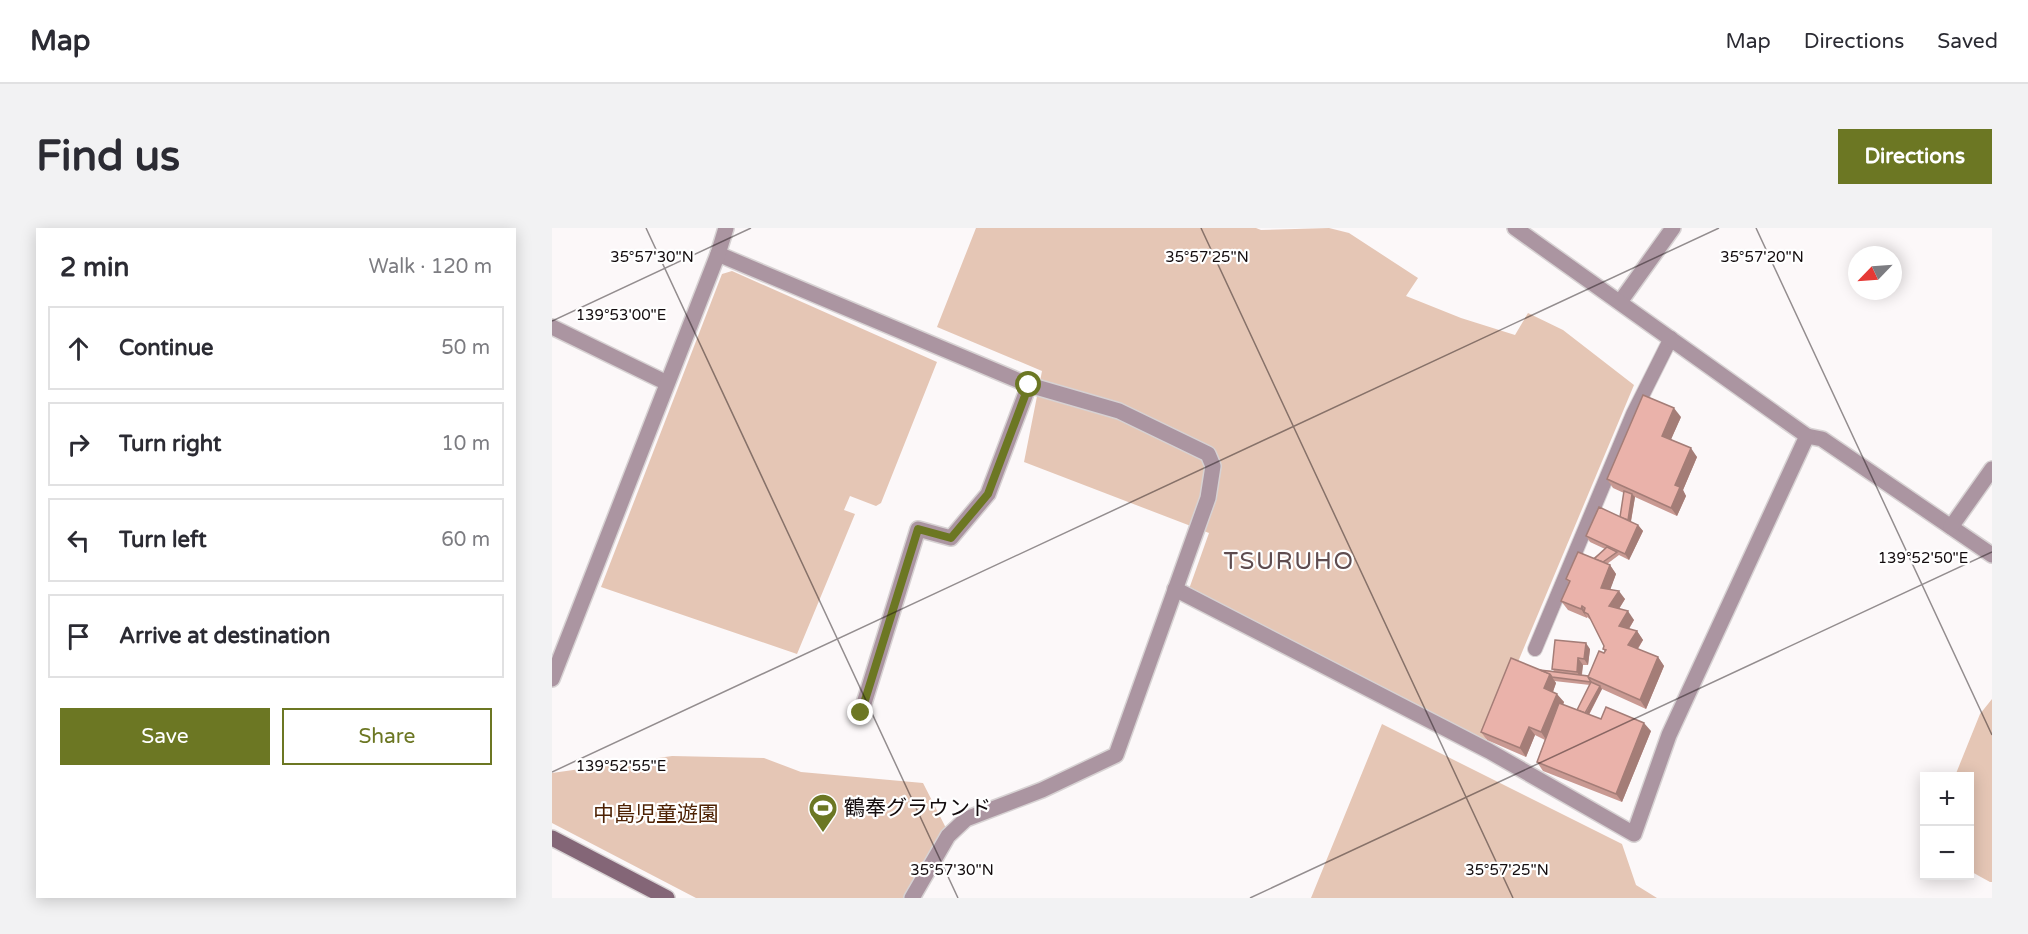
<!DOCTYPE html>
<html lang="en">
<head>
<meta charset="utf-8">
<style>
	body { margin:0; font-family:"Varela Round","Noto Sans JP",sans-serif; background:#f2f2f3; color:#2b2b33 }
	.controls { position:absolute; right:18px; bottom:18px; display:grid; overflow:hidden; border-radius:0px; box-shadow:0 3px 15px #0003 }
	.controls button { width:54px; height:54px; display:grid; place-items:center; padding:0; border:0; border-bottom:2px solid #e1e1e2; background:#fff; color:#2b2b33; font:30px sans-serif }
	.compass { position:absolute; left:1296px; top:18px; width:54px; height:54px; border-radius:50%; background:#fff; box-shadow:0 3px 15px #0003; rotate:245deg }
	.stop { position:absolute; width:18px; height:18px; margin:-14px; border:4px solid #6c7723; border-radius:50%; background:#fff }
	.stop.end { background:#6c7723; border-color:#fff; box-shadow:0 2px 6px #0008 }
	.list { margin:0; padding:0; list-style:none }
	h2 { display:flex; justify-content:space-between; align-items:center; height:78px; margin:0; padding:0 24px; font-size:26px }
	h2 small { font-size:20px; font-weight:400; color:#7c7c81 }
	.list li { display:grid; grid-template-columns:39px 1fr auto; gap:18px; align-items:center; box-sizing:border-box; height:84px; margin:0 12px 12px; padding:0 12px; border:2px solid #e1e1e2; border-radius:0px }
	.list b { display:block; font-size:22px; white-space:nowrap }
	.list em { font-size:20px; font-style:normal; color:#7c7c81 }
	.actions { display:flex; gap:12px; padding:18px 24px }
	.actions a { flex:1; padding:14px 0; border:2px solid #6c7723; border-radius:0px; text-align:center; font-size:21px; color:#6c7723 }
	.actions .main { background:#6c7723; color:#fff }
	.icon { flex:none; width:33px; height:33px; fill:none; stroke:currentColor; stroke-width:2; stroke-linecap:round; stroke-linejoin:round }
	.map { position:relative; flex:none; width:1440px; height:670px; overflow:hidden; border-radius:0px }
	header { display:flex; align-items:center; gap:36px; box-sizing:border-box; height:84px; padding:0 30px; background:#fff; border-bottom:2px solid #e1e1e2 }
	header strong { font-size:28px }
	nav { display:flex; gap:33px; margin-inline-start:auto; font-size:21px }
	.intro { display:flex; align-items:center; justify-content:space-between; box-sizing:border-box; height:144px; padding:0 36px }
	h1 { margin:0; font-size:42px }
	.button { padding:15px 27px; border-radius:0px; background:#6c7723; color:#fff; font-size:21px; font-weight:700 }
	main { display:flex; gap:36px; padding:0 36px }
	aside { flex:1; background:#fff; border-radius:0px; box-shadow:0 3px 15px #0003 }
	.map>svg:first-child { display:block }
	.green { fill:#e5c6b5 }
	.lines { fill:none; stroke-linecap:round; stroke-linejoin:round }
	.lane-casing { stroke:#d7d2d3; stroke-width:16 }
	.street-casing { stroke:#d7d2d3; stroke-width:18 }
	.secondary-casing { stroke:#d7d2d3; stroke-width:18 }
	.lane { stroke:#ab95a1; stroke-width:14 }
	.street { stroke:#ab95a1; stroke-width:15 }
	.secondary { stroke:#846677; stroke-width:15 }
	.wall { fill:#c99992; fill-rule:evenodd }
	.shaded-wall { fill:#a47d77 }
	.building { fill:#eab2aa; stroke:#a47d77; stroke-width:1.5 }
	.route { stroke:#6c7723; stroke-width:8 }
	.ticks { fill:none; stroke:#130c0e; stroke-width:1.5; stroke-opacity:0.45 }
	.labels { text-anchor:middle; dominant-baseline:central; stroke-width:4.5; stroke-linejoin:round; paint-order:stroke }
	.poi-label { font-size:21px; fill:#130c0e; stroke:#fff; text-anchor:start }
	.park-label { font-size:21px; fill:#4e2204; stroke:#fff }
	.quarter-label { font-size:24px; letter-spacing:1.5px; fill:#5e4c4f; stroke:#fff }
	.ticks-label { font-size:15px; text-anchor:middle; fill:#130c0e; stroke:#fff; stroke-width:4.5; stroke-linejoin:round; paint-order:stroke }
</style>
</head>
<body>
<header>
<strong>Map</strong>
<nav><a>Map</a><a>Directions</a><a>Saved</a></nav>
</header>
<div class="intro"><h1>Find us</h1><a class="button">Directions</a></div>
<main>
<aside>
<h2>2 min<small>Walk · 120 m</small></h2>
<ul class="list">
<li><svg class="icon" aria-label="ahead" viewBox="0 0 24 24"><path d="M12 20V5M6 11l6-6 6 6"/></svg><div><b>Continue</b></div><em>50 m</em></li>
<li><svg class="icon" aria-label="right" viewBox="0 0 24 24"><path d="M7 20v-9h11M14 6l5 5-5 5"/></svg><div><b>Turn right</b></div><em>10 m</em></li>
<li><svg class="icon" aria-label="left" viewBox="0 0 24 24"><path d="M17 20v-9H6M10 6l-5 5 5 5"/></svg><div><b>Turn left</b></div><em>60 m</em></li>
<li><svg class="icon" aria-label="arrive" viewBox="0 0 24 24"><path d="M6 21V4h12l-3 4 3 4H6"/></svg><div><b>Arrive at destination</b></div></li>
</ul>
<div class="actions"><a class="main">Save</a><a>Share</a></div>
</aside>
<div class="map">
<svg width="1440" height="670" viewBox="0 0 1440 670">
	<rect width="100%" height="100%" fill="#fcf8f9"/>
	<g class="green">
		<path d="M424,0H704L709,2L777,0L797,5L866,50L854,68L909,90L963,107L976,85L1011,102L1082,157L932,515L637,361L657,305L472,234L490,143L385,99Z"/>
		<path d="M180,43L385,134L329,275L324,278L298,268L292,282L303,286L245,426L49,359L170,46Z"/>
		<path d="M1440,471V654H1438L1418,643V548H1403L1428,486Z"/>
		<path d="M830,496L1070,616L1084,657L1105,670H759Z"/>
		<path d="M120,528L212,530L249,544L371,555L395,602L353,670H144L0,595V545Z"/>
	</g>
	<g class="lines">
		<g class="lane-casing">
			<path id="lane" d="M983,421L1081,186L1119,110"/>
		</g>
		<g class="street-casing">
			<g id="street">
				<path d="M166,26L477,157L436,266L399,310L366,301L309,485"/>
				<path d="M1068,74L1121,0"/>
				<path d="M0,99L115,155"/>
				<path d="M1255,208L1270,211L1440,327"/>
				<path d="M1399,299L1440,241"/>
				<path d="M623,361L937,523L1082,606L1117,507L1255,208L963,0"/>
				<path d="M0,451L166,26L174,0"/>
				<path d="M360,670L396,608L414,591L490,562L564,527L656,270L661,238L656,226L567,183L477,157"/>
			</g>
		</g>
		<g class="secondary-casing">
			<path id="secondary" d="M0,610L115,670"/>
		</g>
		<use href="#lane" class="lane"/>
		<use href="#street" class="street"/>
		<use href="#secondary" class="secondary"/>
	</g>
	<path class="wall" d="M1129,189L1119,211L1145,229L1131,262L1134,268L1125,288L1083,269L1079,294L1086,297L1091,303L1077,332L1067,327L1055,336L1058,337L1064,346L1058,361L1073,371L1067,381L1082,392L1077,401L1085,403L1091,412L1086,421L1106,429L1112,438L1094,481L1050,461L1037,487L1049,491L1099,503L1070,574L991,543L985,534L993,512L983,507L974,529L935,512L929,504L988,442L1002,443L1000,441L1038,421L1036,437H1031L1030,447L1036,448L1052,425L1053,424L1051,421L1052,418L1040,393L1035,389V390L1016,382L1009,373L1017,355L1014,351L1053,321L1038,314L1034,308L1068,289L1072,265L1061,260L1055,251ZM1002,453L1038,457L1025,482L1011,477L1012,474L1001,464L1004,455Z"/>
	<g class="shaded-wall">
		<path d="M1122,180L1129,189L1117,216L1110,208Z"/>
		<path d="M1139,220L1145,229L1131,262L1134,268L1125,288L1119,280L1123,257Z"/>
		<path d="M1080,266L1083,269L1078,298L1076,295Z"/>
		<path d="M1086,297L1091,303L1077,332L1073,326Z"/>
		<path d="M1058,337L1064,346L1056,368L1049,360Z"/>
		<path d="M1067,363L1073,371L1063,387L1057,378Z"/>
		<path d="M1030,378L1034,385L1032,384L1035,390L1029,381Z"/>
		<path d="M1076,383L1082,392L1073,407L1067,398Z"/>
		<path d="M1085,403L1091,412L1082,426L1076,417Z"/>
		<path d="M1034,415L1038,421L1036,437L1032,431Z"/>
		<path d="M1106,429L1112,438L1094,481L1088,472Z"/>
		<path d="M1026,430L1031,437L1029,450L1025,444Z"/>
		<path d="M998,446L1004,455L999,469L992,460Z"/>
		<path d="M1048,458L1050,461L1034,492L1032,489Z"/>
		<path d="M1005,466L1012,474L995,513L989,504Z"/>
		<path d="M1092,495L1099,503L1070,574L1064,566Z"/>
		<path d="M977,499L983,507L974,529L968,520Z"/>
	</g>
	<g class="building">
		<path d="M1091,167L1122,180L1110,208L1139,220L1123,257L1128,259L1119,280L1055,251Z"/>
		<path d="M1072,263L1080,266L1076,292L1068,289Z"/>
		<path d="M1047,279L1086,297L1073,326L1034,308Z"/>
		<path d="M1055,319L1065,324L1051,334L1042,331Z"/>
		<path d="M1026,324L1058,337L1049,360L1067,363L1057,378L1076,383L1067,398L1085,403L1076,417L1106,429L1088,472L1036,449L1047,423L1052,425L1054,422L1051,421L1052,418L1036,386L1032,384L1033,380L1030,378L1029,381L1009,373L1018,353L1014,351Z"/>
		<path d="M1003,412L1034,415L1032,431L1026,430L1025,444L1000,441Z"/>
		<path d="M959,430L998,446L992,460L1005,466L989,504L977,499L968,520L929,504Z"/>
		<path d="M988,442L1036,448V449L1039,454L1000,449L998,446Z"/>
		<path d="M1039,454L1048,458L1033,485L1025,482Z"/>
		<path d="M1007,475L1049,491L1054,479L1092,495L1064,566L985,534Z"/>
	</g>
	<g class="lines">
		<path class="route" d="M309,485L366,301L399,310L436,266L477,157"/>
	</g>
	<path class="ticks" d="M94,0L406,670M649,0L961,670M1204,0L1440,507M0,93L199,0M0,544L1167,0M698,670L1440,324"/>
	<defs>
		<g id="stadium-pin" transform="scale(1.5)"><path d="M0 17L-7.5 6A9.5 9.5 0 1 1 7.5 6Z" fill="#6c7723" stroke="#fff"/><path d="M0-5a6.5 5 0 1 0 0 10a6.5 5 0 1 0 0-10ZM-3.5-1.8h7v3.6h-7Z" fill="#fff"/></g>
	</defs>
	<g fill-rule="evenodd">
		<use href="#stadium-pin" x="271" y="580"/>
	</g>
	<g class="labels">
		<g class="poi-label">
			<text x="292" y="580">鶴奉グラウンド</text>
		</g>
		<g class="park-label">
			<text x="104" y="586">中島児童遊園</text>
		</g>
		<g class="quarter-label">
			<text x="737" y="333">TSURUHO</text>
		</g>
	</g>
	<g class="ticks-label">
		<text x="100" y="34">35°57'30"N</text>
		<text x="655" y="34">35°57'25"N</text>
		<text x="1210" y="34">35°57'20"N</text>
		<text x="69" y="92">139°53'00"E</text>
		<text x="1371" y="335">139°52'50"E</text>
		<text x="69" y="543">139°52'55"E</text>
		<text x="400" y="647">35°57'30"N</text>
		<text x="955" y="647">35°57'25"N</text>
	</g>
</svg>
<div class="controls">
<button>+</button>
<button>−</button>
</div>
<svg class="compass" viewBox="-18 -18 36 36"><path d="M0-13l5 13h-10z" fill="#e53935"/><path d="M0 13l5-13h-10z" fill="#7c7c81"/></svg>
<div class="stop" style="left:477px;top:157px"></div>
<div class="stop end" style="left:309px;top:485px"></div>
</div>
</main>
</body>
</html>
